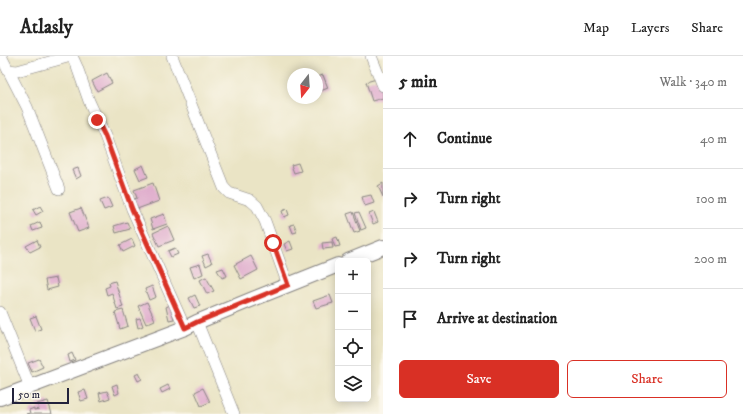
<!DOCTYPE html>
<html lang="en">
<head>
<meta charset="utf-8">
<style>
	body { margin:0; font-family:"IM FELL DW Pica",serif; background:#f2f2f2; color:#222 }
	.controls { position:absolute; right:12px; bottom:12px; display:grid; overflow:hidden; border-radius:6px; box-shadow:0 2px 10px #0003 }
	.controls button { width:36px; height:36px; display:grid; place-items:center; padding:0; border:0; border-bottom:1px solid #e0e0e0; background:#fff; color:#222; font:20px sans-serif }
	.compass { position:absolute; left:287px; top:12px; width:36px; height:36px; border-radius:50%; background:#fff; box-shadow:0 2px 10px #0003; rotate:197deg }
	.scale { position:absolute; left:12px; bottom:10px; width:57px; box-sizing:border-box; padding-left:4px; border:2px solid #22223b; border-top:0; font-size:11px; line-height:14px; white-space:nowrap; color:#22223b; -webkit-text-stroke:3px #fbf7ec; paint-order:stroke }
	.stop { position:absolute; width:12px; height:12px; margin:-9px; border:3px solid #d93025; border-radius:50%; background:#fff }
	.stop.end { background:#d93025; border-color:#fff; box-shadow:0 1px 4px #0008 }
	.list { margin:0; padding:0; list-style:none }
	h2 { display:flex; justify-content:space-between; align-items:center; height:52px; margin:0; padding:0 16px; font-size:17px }
	h2 small { font-size:13px; font-weight:400; color:#767676 }
	.list li { display:grid; grid-template-columns:26px 1fr auto; gap:12px; align-items:center; box-sizing:border-box; height:60px; padding:0 16px; border-top:1px solid #e0e0e0 }
	.list b { display:block; font-size:15px; white-space:nowrap }
	.list em { font-size:13px; font-style:normal; color:#767676 }
	.actions { display:flex; gap:8px; padding:12px 16px }
	.actions a { flex:1; padding:9px 0; border:1px solid #d93025; border-radius:6px; text-align:center; font-size:14px; color:#d93025 }
	.actions .main { background:#d93025; color:#fff }
	.icon { flex:none; width:22px; height:22px; fill:none; stroke:currentColor; stroke-width:2; stroke-linecap:round; stroke-linejoin:round }
	.map { position:relative; flex:none; width:383px; height:358px; overflow:hidden }
	header { display:flex; align-items:center; gap:24px; box-sizing:border-box; height:56px; padding:0 20px; background:#fff; border-bottom:1px solid #e0e0e0 }
	header strong { font-size:19px }
	nav { display:flex; gap:22px; margin-inline-start:auto; font-size:14px }
	main { display:flex }
	aside { flex:1; background:#fff }
	.map>svg:first-child { display:block }
	.building { fill:#e0aecd }
	.lines { fill:none; stroke-linecap:round; stroke-linejoin:round }
	.minor-casing { stroke:#868380; stroke-width:12 }
	.major-casing { stroke:#868380; stroke-width:16 }
	.minor { stroke:#fff; stroke-width:11 }
	.major { stroke:#fff; stroke-width:14 }
	.route { stroke:#d93025; stroke-width:5 }
</style>
</head>
<body>
<header>
<strong>Atlasly</strong>
<nav><a>Map</a><a>Layers</a><a>Share</a></nav>
</header>
<main>
<div class="map">
<svg width="383" height="358" viewBox="0 0 383 358">
	<rect width="100%" height="100%" fill="#fbf7ec"/>
	<filter id="ink" filterUnits="userSpaceOnUse"><feTurbulence type="fractalNoise" baseFrequency=".025" numOctaves="2"/><feDisplacementMap in="SourceGraphic" scale="8" xChannelSelector="R" yChannelSelector="G"/><feConvolveMatrix kernelMatrix="1 2 1 2 8 2 1 2 1" color-interpolation-filters="sRGB"/></filter>
	<filter id="wash" filterUnits="userSpaceOnUse"><feTurbulence type="fractalNoise" baseFrequency=".012" numOctaves="4" result="noise"/><feDisplacementMap in="SourceGraphic" scale="16" xChannelSelector="R" yChannelSelector="G"/><feGaussianBlur stdDeviation="0.9" result="paint"/><feColorMatrix in="noise" values="0 0 0 0 0 0 0 0 0 0 0 0 0 0 0 0 0 1.4 0 .05"/><feComposite in="paint" operator="in"/></filter>
	<g filter="url(#wash)">
		<rect width="100%" height="100%" fill="#eae4c5"/>
		<g id="blocks">
			<g class="building">
				<path d="M107,17L112,27L97,35L92,25Z"/>
				<path d="M323,19L328,32L318,36L317,21Z"/>
				<path d="M380,22L383,33V42L372,45L366,26Z"/>
				<path d="M298,107L301,115L294,117L291,109Z"/>
				<path d="M143,109L148,121L140,124L135,113Z"/>
				<path d="M78,112L81,120L76,123L72,114Z"/>
				<path d="M153,127L159,145L137,153L134,143L137,142L134,134Z"/>
				<path d="M383,127V141L378,130Z"/>
				<path d="M371,139L374,147L365,150L362,141Z"/>
				<path d="M108,142L112,151L104,154L100,145Z"/>
				<path d="M40,150L43,155L36,159L33,154Z"/>
				<path d="M81,152L89,172L78,176L70,156Z"/>
				<path d="M287,153L289,159L284,161L282,155Z"/>
				<path d="M353,156L360,175L354,177L347,158Z"/>
				<path d="M359,156L366,172L361,174L355,157Z"/>
				<path d="M374,156L378,166L373,168L369,158Z"/>
				<path d="M164,158L167,168L153,173L150,163Z"/>
				<path d="M40,166L42,172L33,175L31,170Z"/>
				<path d="M127,166L130,173L116,177L114,170Z"/>
				<path d="M294,168L297,176L293,177L290,169Z"/>
				<path d="M168,170L174,184L159,190L153,177Z"/>
				<path d="M337,181L340,190L335,191L332,183Z"/>
				<path d="M132,183L135,190L123,196L120,189Z"/>
				<path d="M37,184L40,191L30,196L26,190Z"/>
				<path d="M290,185L293,193L287,195L284,188Z"/>
				<path d="M332,186L333,192L323,193L322,187Z"/>
				<path d="M175,192L178,198L171,201L168,195Z"/>
				<path d="M208,198L212,207L206,210L202,200Z"/>
				<path d="M251,200L258,214L241,223L234,209Z"/>
				<path d="M200,208L203,218L194,222L190,211Z"/>
				<path d="M223,212L227,220L222,222L217,214Z"/>
				<path d="M206,221L214,235L207,238L200,224Z"/>
				<path d="M56,222L58,231L47,234L45,224Z"/>
				<path d="M115,225L123,251L117,253L112,237L107,239L105,232L110,230L109,227Z"/>
				<path d="M152,230L156,241L149,244L145,233Z"/>
				<path d="M195,239L200,250L194,252L189,242Z"/>
				<path d="M330,239L333,247L316,252L313,245Z"/>
				<path d="M147,246L155,264L146,268L138,250Z"/>
				<path d="M170,249L174,263L169,264L166,251Z"/>
				<path d="M123,254L128,270L120,273L115,256Z"/>
				<path d="M36,260L41,273L35,275L30,262Z"/>
				<path d="M140,262L143,270L138,272L136,263Z"/>
				<path d="M72,297L75,304L70,306L68,299Z"/>
				<path d="M39,303L43,311L32,316L28,307Z"/>
				<path d="M139,317L142,323L138,325L135,319Z"/>
				<path d="M117,328L119,337L115,339L112,330Z"/>
				<path d="M168,329L170,333L162,337L160,333Z"/>
				<path d="M203,332L210,346L201,350L195,336Z"/>
				<path d="M85,334L88,343L81,345L78,336Z"/>
				<path d="M107,335L110,342L101,345L99,337Z"/>
				<path d="M48,345L52,358H26L30,357L29,354L34,352V354L39,353L37,348Z"/>
			</g>
		</g>
	</g>
	<g filter="url(#ink)">
		<use href="#blocks" fill-opacity="0" stroke="#868380" stroke-width="1"/>
		<g class="lines">
			<g class="minor-casing">
				<g id="minor">
					<path d="M1,0L8,14L17,15L71,0"/>
					<path d="M72,0L77,11L89,45L105,80L132,153L185,272"/>
					<path d="M172,0L224,132L229,137L250,144L257,150L265,165L288,229"/>
					<path d="M371,0L383,30"/>
					<path d="M8,14L27,51L59,133"/>
					<path d="M0,256L30,331"/>
					<path d="M197,266L234,358"/>
				</g>
			</g>
			<g class="major-casing">
				<g id="major">
					<path d="M348,205L383,191"/>
					<path d="M0,342L185,272L197,266L253,243L338,209"/>
				</g>
			</g>
			<use href="#minor" class="minor"/>
			<use href="#major" class="major"/>
		</g>
	</g>
	<g class="lines" filter="url(#ink)">
		<path class="route" d="M97,64L105,80L132,153L185,272L197,266L288,229L273,187"/>
	</g>
</svg>
<div class="controls">
<button>+</button>
<button>−</button>
<button><svg class="icon" aria-label="locate" viewBox="0 0 24 24"><circle cx="12" cy="12" r="6"/><path d="M12 2v4M12 18v4M2 12h4M18 12h4"/></svg></button>
<button><svg class="icon" aria-label="layers" viewBox="0 0 24 24"><path d="M12 4l9 5-9 5-9-5zM3 14l9 5 9-5"/></svg></button>
</div>
<svg class="compass" viewBox="-18 -18 36 36"><path d="M0-13l5 13h-10z" fill="#e53935"/><path d="M0 13l5-13h-10z" fill="#767676"/></svg>
<div class="scale">50 m</div>
<div class="stop" style="left:273px;top:187px"></div>
<div class="stop end" style="left:97px;top:64px"></div>
</div>
<aside>
<h2>5 min<small>Walk · 340 m</small></h2>
<ul class="list">
<li><svg class="icon" aria-label="ahead" viewBox="0 0 24 24"><path d="M12 20V5M6 11l6-6 6 6"/></svg><div><b>Continue</b></div><em>40 m</em></li>
<li><svg class="icon" aria-label="right" viewBox="0 0 24 24"><path d="M7 20v-9h11M14 6l5 5-5 5"/></svg><div><b>Turn right</b></div><em>100 m</em></li>
<li><svg class="icon" aria-label="right" viewBox="0 0 24 24"><path d="M7 20v-9h11M14 6l5 5-5 5"/></svg><div><b>Turn right</b></div><em>200 m</em></li>
<li><svg class="icon" aria-label="arrive" viewBox="0 0 24 24"><path d="M6 21V4h12l-3 4 3 4H6"/></svg><div><b>Arrive at destination</b></div></li>
</ul>
<div class="actions"><a class="main">Save</a><a>Share</a></div>
</aside>
</main>
</body>
</html>
